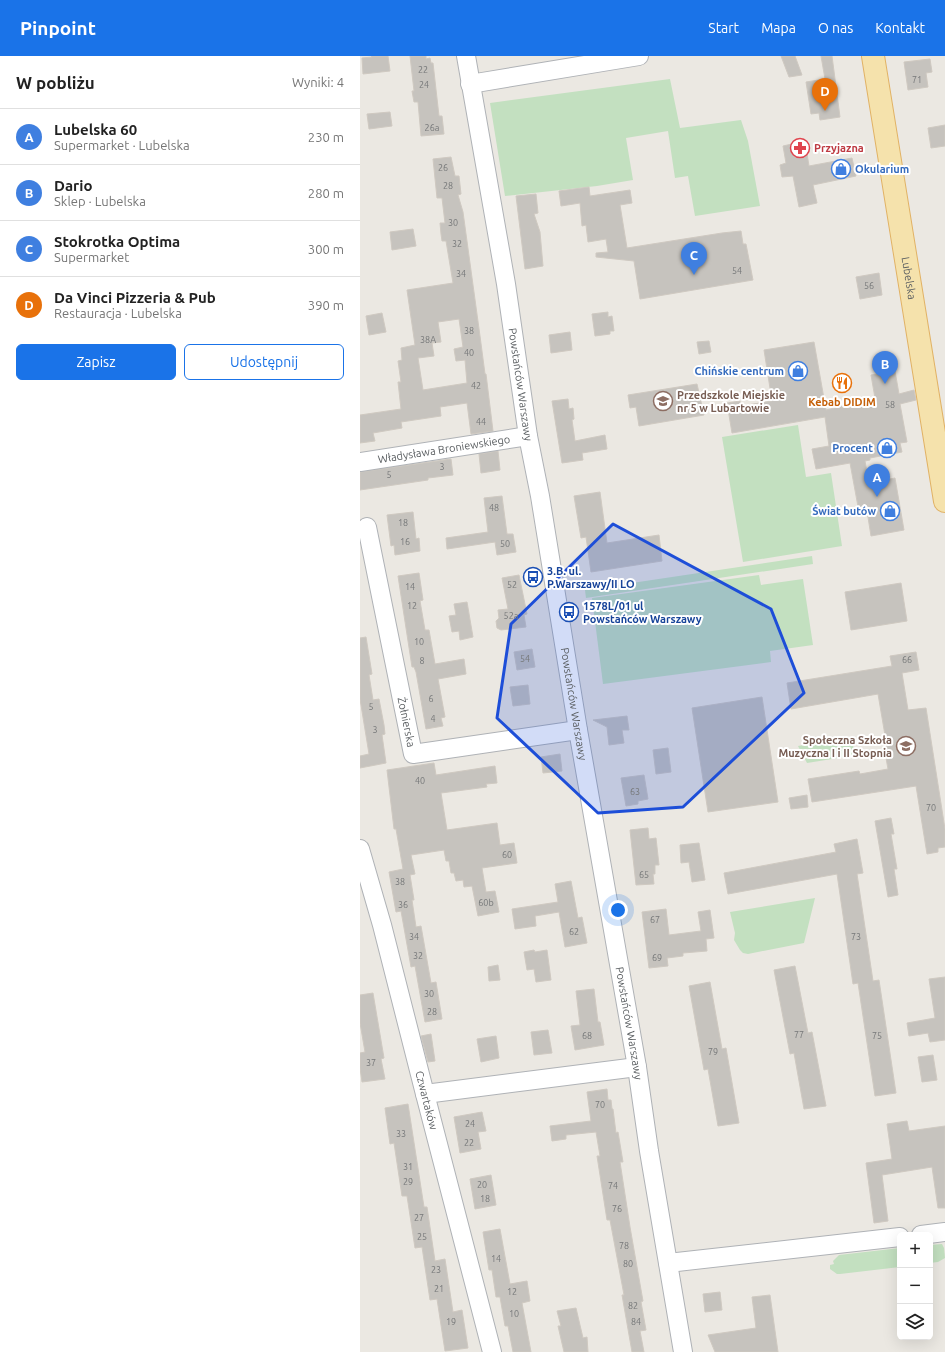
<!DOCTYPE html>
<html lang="pl">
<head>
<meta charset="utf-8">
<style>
	body { margin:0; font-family:Ubuntu,sans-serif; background:#f2f2f2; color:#222 }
	.controls { position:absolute; right:12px; bottom:12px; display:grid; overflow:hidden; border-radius:6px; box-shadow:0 4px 16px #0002 }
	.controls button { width:36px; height:36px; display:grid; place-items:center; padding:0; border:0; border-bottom:1px solid #e0e0e0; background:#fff; color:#222; font:20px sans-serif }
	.you { position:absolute; left:258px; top:854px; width:14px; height:14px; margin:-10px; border:3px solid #fff; border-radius:50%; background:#1a73e8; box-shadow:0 0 0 6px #1a73e833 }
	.badge { display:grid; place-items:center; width:26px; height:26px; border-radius:50%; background:#1a73e8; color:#fff; font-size:13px; font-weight:700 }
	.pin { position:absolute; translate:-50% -33px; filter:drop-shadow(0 1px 2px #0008) }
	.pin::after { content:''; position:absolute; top:21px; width:14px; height:12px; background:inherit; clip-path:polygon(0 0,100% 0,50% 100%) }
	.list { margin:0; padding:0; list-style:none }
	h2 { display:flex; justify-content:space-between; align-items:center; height:52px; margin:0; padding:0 16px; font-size:17px }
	h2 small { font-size:13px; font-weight:400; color:#767676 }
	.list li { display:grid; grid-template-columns:26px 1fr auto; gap:12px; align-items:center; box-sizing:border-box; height:56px; padding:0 16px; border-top:1px solid #e0e0e0 }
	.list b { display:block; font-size:15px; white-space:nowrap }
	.list p { margin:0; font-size:13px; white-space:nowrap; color:#767676 }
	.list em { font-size:13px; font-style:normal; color:#767676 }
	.actions { display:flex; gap:8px; padding:12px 16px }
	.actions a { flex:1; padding:9px 0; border:1px solid #1a73e8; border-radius:6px; text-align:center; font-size:14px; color:#1a73e8 }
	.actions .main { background:#1a73e8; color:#fff }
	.icon { flex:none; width:22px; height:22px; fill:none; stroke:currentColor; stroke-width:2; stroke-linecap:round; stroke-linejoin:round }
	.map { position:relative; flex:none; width:585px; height:1296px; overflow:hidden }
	header { display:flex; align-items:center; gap:24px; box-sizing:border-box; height:56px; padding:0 20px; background:#1a73e8; color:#fff }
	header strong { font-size:19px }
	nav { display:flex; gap:22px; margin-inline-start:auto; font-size:14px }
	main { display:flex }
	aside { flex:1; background:#fff }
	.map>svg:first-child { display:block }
	.green { fill:#c3e0c0 }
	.building { fill:#c6c3be; stroke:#cfc9c1; fill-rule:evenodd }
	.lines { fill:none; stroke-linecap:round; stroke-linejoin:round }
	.minor-casing { stroke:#afb2b6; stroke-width:20 }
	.major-casing { stroke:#e1b265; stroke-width:24 }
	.minor { stroke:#fff; stroke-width:18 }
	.major { stroke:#f5e2ac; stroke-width:22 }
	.marked { fill:#1d4ed8; fill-opacity:0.2; stroke:#1d4ed8; stroke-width:3; stroke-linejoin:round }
	.labels { text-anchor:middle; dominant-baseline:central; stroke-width:4; stroke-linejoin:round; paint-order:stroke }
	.number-label { font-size:9px; fill:#757778 }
	.health-label { font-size:11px; font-weight:bold; fill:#be3a42; stroke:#fff; text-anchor:start }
	.shop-label { font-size:11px; font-weight:bold; fill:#366cbe; stroke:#fff; text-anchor:end }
	.street-label { font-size:11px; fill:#5a5e61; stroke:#fff }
	.education-label { font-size:11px; font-weight:bold; fill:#785e54; stroke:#fff; text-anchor:start }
	.food-label { font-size:11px; font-weight:bold; fill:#c56008; stroke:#fff }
	.transit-label { font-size:11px; font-weight:bold; fill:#164399; stroke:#fff; text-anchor:start }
</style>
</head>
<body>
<header>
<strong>Pinpoint</strong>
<nav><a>Start</a><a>Mapa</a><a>O nas</a><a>Kontakt</a></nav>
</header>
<main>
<aside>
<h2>W pobliżu<small>Wyniki: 4</small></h2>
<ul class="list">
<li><span class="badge" style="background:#3f7fe0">A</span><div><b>Lubelska 60</b><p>Supermarket · Lubelska</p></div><em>230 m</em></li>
<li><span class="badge" style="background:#3f7fe0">B</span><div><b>Dario</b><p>Sklep · Lubelska</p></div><em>280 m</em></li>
<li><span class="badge" style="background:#3f7fe0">C</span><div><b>Stokrotka Optima</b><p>Supermarket</p></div><em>300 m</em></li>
<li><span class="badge" style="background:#e8710a">D</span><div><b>Da Vinci Pizzeria &amp; Pub</b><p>Restauracja · Lubelska</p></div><em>390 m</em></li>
</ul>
<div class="actions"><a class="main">Zapisz</a><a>Udostępnij</a></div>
</aside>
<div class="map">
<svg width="585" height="1296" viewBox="0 0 585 1296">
	<rect width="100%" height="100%" fill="#ebe8e2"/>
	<g class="green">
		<path d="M310,23L320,72L381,64L388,85L400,150L335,160L328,120L315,122L308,75L266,82L273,124L237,130L145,140L130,47Z"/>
		<path d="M438,369L446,421L471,417L482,490L383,506L362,381Z"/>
		<path d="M452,500L453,508L226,542L225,534Z"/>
		<path d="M399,519L401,529L443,523L453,589L410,595L411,606L243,628L232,542Z"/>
		<path d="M488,681L492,683L494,695L491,700L447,707L438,690Z"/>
		<path d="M455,842L444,887L388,898L383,897L380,894L374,884L375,877L370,856Z"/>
		<path d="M582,1188L584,1192L585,1202L578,1206L570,1207V1189Z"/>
		<path d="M540,1192V1211L480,1218H477L470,1213V1209L474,1208L473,1205L479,1199Z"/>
	</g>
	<g class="building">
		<path d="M11,0H28L30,15L3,18L2,2L12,1Z"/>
		<path d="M50,0H66V3L70,2L71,7H73L79,60H82L84,78L61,80L58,46H54L52,35H54Z"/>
		<path d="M421,0H435L442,19L429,21Z"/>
		<path d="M461,0H472L480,61L460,64L459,57L451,58L446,26L465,23Z"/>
		<path d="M570,3L572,16L566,17L568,31L548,34L544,6Z"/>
		<path d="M30,56L32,70L9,73L7,58Z"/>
		<path d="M585,69V90L571,92L568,72Z"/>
		<path d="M445,85L449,110L492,102L496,120L453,129L457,147L439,151L433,120L422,121L420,109L426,107L423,90Z"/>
		<path d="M91,101L95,120H99L101,138L98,139L103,156L120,280L125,318H126L133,375L111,378L107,347L80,351L81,360L41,366L42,372L13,377L15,385L0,387V359L41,353L38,326H41L38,305L42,304L41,292L55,289L47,234L93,227L86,185H82L81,178L80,167H85L82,142H77L73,103ZM99,263L103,291L94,293L96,305L105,304L107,327L63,334L58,302L74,300L72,287L81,286L78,266Z"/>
		<path d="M229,131L230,140L270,134L272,147L260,149L267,192L362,177L381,175L383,188H386L393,224L280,243L274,205L236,201V197L248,196L246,183L228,186L226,169L222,170L220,147L201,150L199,135Z"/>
		<path d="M176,138L178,157L174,158L180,176L183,210L165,213L156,140Z"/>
		<path d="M53,173L56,190L32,194L30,176Z"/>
		<path d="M519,217L522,239L500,243L496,221Z"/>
		<path d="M248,256V261L252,260L254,275H250V278L235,280L232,258Z"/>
		<path d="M22,257L26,276L9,279L6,260Z"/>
		<path d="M210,276L212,294L191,297L189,279Z"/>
		<path d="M349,285L351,296L339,298L337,286Z"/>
		<path d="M454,286L466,354L515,342L511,319L535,315L539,338L554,334L556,344L540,348L547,386L540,387L542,396L510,402V404L505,405L509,427L535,422L544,474L511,480L507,455L499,456L490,407L456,413L452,393L469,390L465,361L372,377L367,347L380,345L381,350L412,345L404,294Z"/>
		<path d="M337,328L344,359L279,370L276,351L270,352L268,339Z"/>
		<path d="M208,343L209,353L213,352L214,363L212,364L215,385L245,379L247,393L222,397L223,404L202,407L192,345Z"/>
		<path d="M138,395L140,414L121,417L119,398Z"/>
		<path d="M91,403L93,419L68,422V424L0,434V416Z"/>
		<path d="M240,436L247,487L299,479L302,505L231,516L226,481L221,482L214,440Z"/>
		<path d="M142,440L147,478H153L156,496L137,499L135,486L87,493L86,482L128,476L124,442Z"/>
		<path d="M53,456L56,483L59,482L60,495L35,499L34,489L31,490L27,459Z"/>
		<path d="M59,517L63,544L60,545L65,574H69L75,608L104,603L106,618L78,623L85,661L81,662L83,670L66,673L56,616L54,611H52L38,520Z"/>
		<path d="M159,519L167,558L164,559L166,571L141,574L137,572L136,565L139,562L138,554L148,553L142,522Z"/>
		<path d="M541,527L547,565L491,574L485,536Z"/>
		<path d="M107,546L113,581L100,584L99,575L92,576L89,560L96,559L94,548Z"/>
		<path d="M6,581L12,618L9,619L13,644L19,643L24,669L25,678L22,679L26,707L0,712V700L9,698L0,643V582Z"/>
		<path d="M172,593L175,611L157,614L154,596Z"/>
		<path d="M556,596L559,614L542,617L548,654L566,652L585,773V791L578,792V796L567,798L556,730L452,746L448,723L499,715L500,718L528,713L524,691H527L518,638L431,653L427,627L532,610L530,600Z"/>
		<path d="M168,629L170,648L153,650L150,631Z"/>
		<path d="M402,641L418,746L348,756L332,652Z"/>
		<path d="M267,660L269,674H262L264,687L249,689L247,671L233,664Z"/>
		<path d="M308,692L311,716L296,718L293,694Z"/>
		<path d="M200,698L202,715L183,717L181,701Z"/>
		<path d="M74,707L76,719L135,710L137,727L126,728L127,731L81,737L87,774L137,767L140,789L154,787L157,807L122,812L126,836L135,835L139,856L118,860L112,830L104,831L103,824L96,825L94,817H91L89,805H86L84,794L51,799L55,818L50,819L54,844H52L56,871L61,870L71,927L76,926L82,963L65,966L55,910L51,911L41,855L36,856L29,816L43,813L36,773H34L27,714Z"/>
		<path d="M284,719L288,743L278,745V748L266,750L261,722Z"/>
		<path d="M447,739L448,751L431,753L429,742Z"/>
		<path d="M531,762L534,778H531L537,813H534L538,839L528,841L515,765Z"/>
		<path d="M288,772L289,783L296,782L299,809H295V818H293L294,828L276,829L270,774Z"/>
		<path d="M497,783L503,817L497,818L513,925L519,924L536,1037L515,1040L498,927L493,928L477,818L368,838L364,817L476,796L474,788Z"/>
		<path d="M339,787L345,824L332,826L329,806L321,807L320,789Z"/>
		<path d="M211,825L218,862L222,861L227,887L205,891L199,856L175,860L176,870L155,873L152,853L198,846L195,828Z"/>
		<path d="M306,853L309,879L341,875L338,856L350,854L354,882L346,883L347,895L323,897V900L307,902L308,910L289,912L282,856Z"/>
		<path d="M174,894L175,896L187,894L191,924L176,926L174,913L167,914L164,896Z"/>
		<path d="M138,909L140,924L129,925L128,911Z"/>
		<path d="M435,910L448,977L452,976L466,1050L444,1053L434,997L430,998L414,914Z"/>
		<path d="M585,921V984L570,986L568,977L549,980L547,967L575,962L569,923Z"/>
		<path d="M350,926L362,993L366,992L379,1067L358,1070L348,1013L344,1014L329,930Z"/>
		<path d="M234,933L238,966H240L244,989L215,994L211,970L220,969L216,935Z"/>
		<path d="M13,937L24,1002L21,1003L25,1023L2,1026L0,1012V997L5,996L0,967V939Z"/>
		<path d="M188,974L192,997L174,999L171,976Z"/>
		<path d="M71,978L75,1005L68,1006L61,980Z"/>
		<path d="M136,980L139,1002L121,1006L117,983Z"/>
		<path d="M573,999L577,1024L562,1026L558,1001Z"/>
		<path d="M247,1033L248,1044H251L252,1053H253L256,1077L258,1076L263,1106H260L270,1171L283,1245L281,1246L286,1274L280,1275L284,1296H272L262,1239H264L250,1164H247L237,1100H240L236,1076L206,1079V1083L192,1085L190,1070L231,1065L227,1036Z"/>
		<path d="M48,1048L64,1151H67L75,1205L85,1203L93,1256L102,1254L108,1292L85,1295L77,1243L70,1244L62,1191L55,1192L47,1140H42L34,1087L30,1088L25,1052Z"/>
		<path d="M122,1056L126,1075L118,1076L121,1093L100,1097L94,1061Z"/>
		<path d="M547,1065L549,1075L585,1070V1152H578L572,1111L522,1119L528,1165L514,1167L506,1107L532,1103L527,1068Z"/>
		<path d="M131,1119L136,1149L115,1153L110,1123Z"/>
		<path d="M140,1173L150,1228L167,1225L170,1245L162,1247L171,1296H153L148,1270H145L140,1241H136L132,1214H129L123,1176Z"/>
		<path d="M360,1236L362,1254L345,1256L343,1238Z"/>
		<path d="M410,1239L418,1296H355L348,1279L396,1272L392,1241Z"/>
		<path d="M216,1252L223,1282L227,1281L228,1296H204L198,1270H201L197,1255Z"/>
	</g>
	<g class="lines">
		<g class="minor-casing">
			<g id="minor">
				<path id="s1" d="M106,0L146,228L168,380L180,440L218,674L277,1011L289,1095L323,1296"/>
				<path d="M110,28L279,0"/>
				<path id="s2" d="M0,406L168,380"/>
				<path id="s3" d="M7,471L53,698L218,674"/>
				<path id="s4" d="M0,793L22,869L65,1038L132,1296"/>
				<path d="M65,1038L277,1011"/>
				<path d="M561,1179L585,1176"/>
				<path d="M308,1207L540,1181"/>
			</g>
		</g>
		<g class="major-casing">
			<g id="major">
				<path id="s5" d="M513,0L585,445"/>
			</g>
		</g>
		<use href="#minor" class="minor"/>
		<use href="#major" class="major"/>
	</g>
	<path class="marked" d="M253,468L411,553L444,637L323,751L238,757L137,662L151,568Z"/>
	<defs>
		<g id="pharmacy-ring" transform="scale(1)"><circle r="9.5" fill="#fff" stroke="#e0444e" stroke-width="1.5"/><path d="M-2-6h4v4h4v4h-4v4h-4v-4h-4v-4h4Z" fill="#e0444e"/></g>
		<g id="shop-ring" transform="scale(1)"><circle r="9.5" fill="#fff" stroke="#3f7fe0" stroke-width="1.5"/><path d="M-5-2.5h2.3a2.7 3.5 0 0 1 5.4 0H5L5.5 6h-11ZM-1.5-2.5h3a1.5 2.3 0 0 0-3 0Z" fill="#3f7fe0"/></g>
		<g id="restaurant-ring" transform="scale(1)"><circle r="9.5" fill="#fff" stroke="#e8710a" stroke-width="1.5"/><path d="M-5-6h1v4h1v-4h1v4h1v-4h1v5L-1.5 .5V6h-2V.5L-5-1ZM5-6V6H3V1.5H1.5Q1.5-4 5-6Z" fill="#e8710a"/></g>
		<g id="school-ring" transform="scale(1)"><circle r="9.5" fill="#fff" stroke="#8d6e63" stroke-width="1.5"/><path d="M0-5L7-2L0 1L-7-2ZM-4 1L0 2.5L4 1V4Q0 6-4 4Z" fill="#8d6e63"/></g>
		<g id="bus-ring" transform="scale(1)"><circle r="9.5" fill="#fff" stroke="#1a4fb4" stroke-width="1.5"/><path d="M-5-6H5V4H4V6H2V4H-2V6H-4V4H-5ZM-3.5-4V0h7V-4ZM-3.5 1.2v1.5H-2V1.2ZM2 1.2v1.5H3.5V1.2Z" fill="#1a4fb4"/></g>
	</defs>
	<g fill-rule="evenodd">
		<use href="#pharmacy-ring" x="440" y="92"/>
		<use href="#shop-ring" x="481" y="113"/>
		<use href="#shop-ring" x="438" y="315"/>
		<use href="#restaurant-ring" x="482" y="327"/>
		<use href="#school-ring" x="303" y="345"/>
		<use href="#shop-ring" x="527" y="392"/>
		<use href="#shop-ring" x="530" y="455"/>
		<use href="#bus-ring" x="173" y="521"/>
		<use href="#bus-ring" x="209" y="556"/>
		<use href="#school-ring" x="546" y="690"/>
	</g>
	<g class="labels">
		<g class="number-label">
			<text x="63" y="14">22</text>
			<text x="557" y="24">71</text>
			<text x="64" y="29">24</text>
			<text x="72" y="72">26a</text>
			<text x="83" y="112">26</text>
			<text x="88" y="130">28</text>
			<text x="93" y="167">30</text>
			<text x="97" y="188">32</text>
			<text x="377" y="215">54</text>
			<text x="101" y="218">34</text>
			<text x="509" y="230">56</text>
			<text x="109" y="275">38</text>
			<text x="68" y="284">38A</text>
			<text x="109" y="297">40</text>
			<text x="116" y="330">42</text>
			<text x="530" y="349">58</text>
			<text x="121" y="366">44</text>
			<text x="82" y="411">3</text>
			<text x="29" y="419">5</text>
			<text x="134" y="452">48</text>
			<text x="43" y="467">18</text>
			<text x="45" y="486">16</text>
			<text x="145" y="488">50</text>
			<text x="152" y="529">52</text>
			<text x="50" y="531">14</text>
			<text x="52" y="550">12</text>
			<text x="151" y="560">52a</text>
			<text x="59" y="586">10</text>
			<text x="165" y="603">54</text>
			<text x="547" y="604">66</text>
			<text x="62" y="605">8</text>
			<text x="71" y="643">6</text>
			<text x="11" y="651">5</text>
			<text x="73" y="663">4</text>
			<text x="15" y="674">3</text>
			<text x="60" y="725">40</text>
			<text x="275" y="736">63</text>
			<text x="571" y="752">70</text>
			<text x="147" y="799">60</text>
			<text x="284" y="819">65</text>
			<text x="40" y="826">38</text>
			<text x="126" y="847">60b</text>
			<text x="43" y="849">36</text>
			<text x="295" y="864">67</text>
			<text x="214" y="876">62</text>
			<text x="54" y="881">34</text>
			<text x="496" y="881">73</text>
			<text x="58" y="900">32</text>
			<text x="297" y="902">69</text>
			<text x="69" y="938">30</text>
			<text x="72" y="956">28</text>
			<text x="439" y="979">77</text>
			<text x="227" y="980">68</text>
			<text x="517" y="980">75</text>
			<text x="353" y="996">79</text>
			<text x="11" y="1007">37</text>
			<text x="240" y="1049">70</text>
			<text x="110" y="1068">24</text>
			<text x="41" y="1078">33</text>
			<text x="109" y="1087">22</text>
			<text x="48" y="1111">31</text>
			<text x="48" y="1126">29</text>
			<text x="122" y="1129">20</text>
			<text x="253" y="1130">74</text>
			<text x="125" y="1143">18</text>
			<text x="257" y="1153">76</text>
			<text x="59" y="1162">27</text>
			<text x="62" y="1181">25</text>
			<text x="264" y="1190">78</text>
			<text x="136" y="1203">14</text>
			<text x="268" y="1208">80</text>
			<text x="76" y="1214">23</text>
			<text x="79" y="1233">21</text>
			<text x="152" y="1236">12</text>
			<text x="273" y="1250">82</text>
			<text x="154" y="1258">10</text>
			<text x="91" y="1266">19</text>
			<text x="276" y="1266">84</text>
		</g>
		<g class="health-label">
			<text x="454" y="92">Przyjazna</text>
		</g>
		<g class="shop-label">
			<text x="495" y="113" text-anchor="start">Okularium</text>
			<text x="424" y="315">Chińskie centrum</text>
			<text x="513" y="392">Procent</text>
			<text x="516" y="455">Świat butów</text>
		</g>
		<g class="street-label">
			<text stroke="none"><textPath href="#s5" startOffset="225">Lubelska</textPath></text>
			<text stroke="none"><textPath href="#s1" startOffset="333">Powstańców Warszawy</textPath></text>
			<text stroke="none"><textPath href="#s2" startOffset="85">Władysława Broniewskiego</textPath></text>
			<text stroke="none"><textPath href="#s1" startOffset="657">Powstańców Warszawy</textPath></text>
			<text stroke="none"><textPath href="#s3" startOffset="199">Żołnierska</textPath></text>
			<text stroke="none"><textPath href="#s1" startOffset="981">Powstańców Warszawy</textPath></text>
			<text stroke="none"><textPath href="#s4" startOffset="260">Czwartaków</textPath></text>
		</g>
		<g class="education-label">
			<text x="317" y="339">Przedszkole Miejskie<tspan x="317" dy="13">nr 5 w Lubartowie</tspan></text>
			<text x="532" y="684" text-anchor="end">Społeczna Szkoła<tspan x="532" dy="13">Muzyczna I i II Stopnia</tspan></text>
		</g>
		<g class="food-label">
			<text x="482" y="346">Kebab DIDIM</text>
		</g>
		<g class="transit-label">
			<text x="187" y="515">3.B. ul.<tspan x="187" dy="13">P.Warszawy/II LO</tspan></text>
			<text x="223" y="550">1578L/01 ul<tspan x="223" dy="13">Powstańców Warszawy</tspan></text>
		</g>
	</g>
</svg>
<div class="controls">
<button>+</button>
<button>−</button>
<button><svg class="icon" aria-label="layers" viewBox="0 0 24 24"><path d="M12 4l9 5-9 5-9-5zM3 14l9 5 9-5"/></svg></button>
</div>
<div class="you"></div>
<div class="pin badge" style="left:517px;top:441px;background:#3f7fe0">A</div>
<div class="pin badge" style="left:525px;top:328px;background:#3f7fe0">B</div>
<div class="pin badge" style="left:334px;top:219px;background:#3f7fe0">C</div>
<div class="pin badge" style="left:465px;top:55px;background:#e8710a">D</div>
</div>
</main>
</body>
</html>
